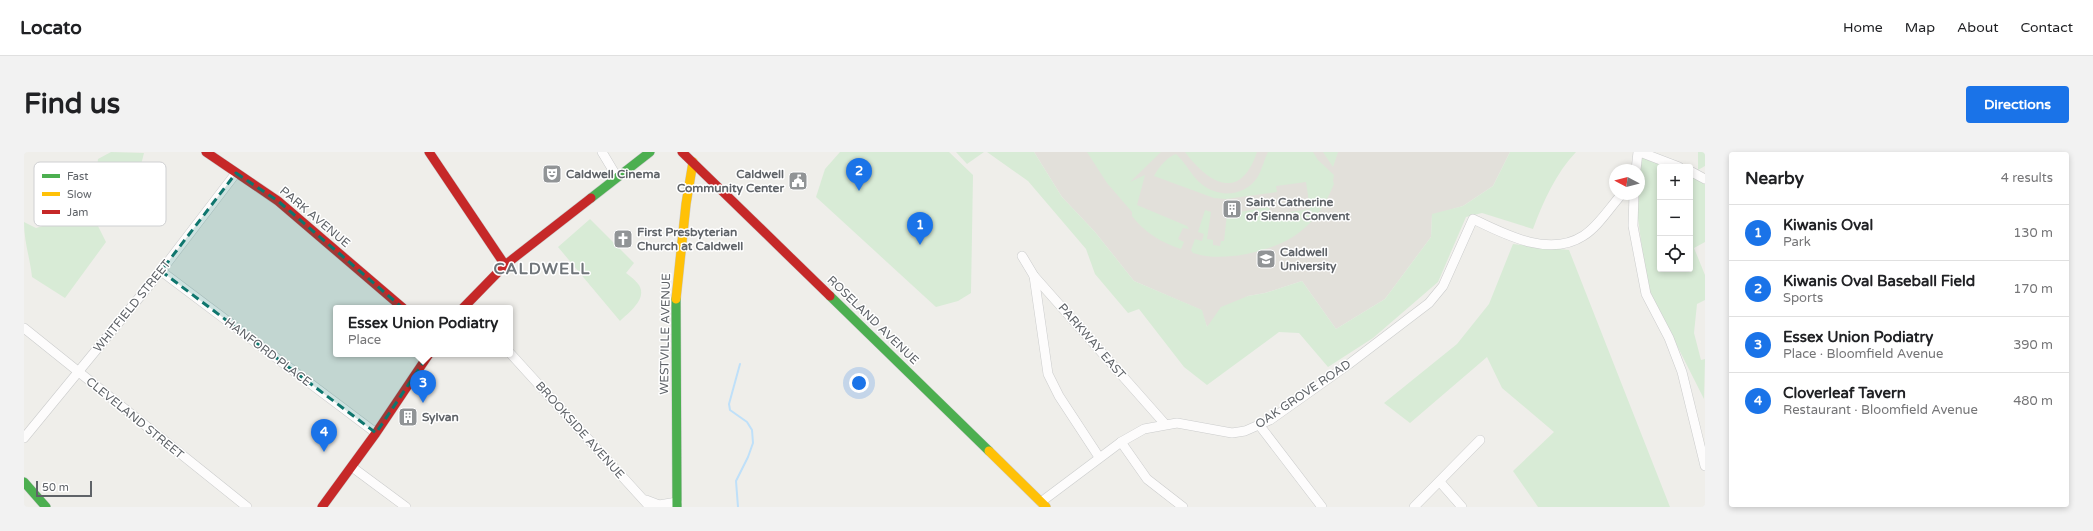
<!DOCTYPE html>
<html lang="en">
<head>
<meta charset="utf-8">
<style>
	body { margin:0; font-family:"Varela Round",sans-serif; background:#f2f2f2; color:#202124 }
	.controls { position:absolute; right:12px; top:12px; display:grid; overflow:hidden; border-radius:4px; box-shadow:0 2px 6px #0003 }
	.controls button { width:36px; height:36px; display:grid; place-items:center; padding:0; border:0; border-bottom:1px solid #e0e0e0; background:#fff; color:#202124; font:20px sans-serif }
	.compass { position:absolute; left:1585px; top:12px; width:36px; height:36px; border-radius:50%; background:#fff; box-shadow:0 2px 6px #0003; rotate:277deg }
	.scale { position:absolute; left:12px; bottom:10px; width:56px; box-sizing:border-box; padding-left:4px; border:2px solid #5f6368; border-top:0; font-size:11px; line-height:14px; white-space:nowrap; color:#5f6368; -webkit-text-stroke:3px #fff; paint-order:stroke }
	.you { position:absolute; left:835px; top:231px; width:14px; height:14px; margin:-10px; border:3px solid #fff; border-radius:50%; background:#1a73e8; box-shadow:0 0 0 6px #1a73e833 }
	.badge { display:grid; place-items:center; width:26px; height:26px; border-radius:50%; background:#1a73e8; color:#fff; font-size:13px; font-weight:700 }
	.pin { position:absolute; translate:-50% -33px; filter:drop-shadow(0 1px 2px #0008) }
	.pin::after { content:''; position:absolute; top:21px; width:14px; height:12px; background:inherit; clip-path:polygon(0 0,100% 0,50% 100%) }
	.popup { position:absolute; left:309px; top:153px; width:180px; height:52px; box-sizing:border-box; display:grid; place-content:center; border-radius:4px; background:#fff; filter:drop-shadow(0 1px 3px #0005); font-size:13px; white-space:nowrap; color:#757577 }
	.popup b { font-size:15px; color:#202124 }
	.popup::after { content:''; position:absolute; left:50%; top:100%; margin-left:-8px; border:8px solid transparent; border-top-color:#fff }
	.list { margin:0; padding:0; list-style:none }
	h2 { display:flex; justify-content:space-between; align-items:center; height:52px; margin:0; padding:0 16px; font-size:17px }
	h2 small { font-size:13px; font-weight:400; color:#757577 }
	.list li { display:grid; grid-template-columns:26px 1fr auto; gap:12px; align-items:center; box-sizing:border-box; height:56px; padding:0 16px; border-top:1px solid #e0e0e0 }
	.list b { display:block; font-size:15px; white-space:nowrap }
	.list p { margin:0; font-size:13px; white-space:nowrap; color:#757577 }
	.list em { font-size:13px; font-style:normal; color:#757577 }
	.icon { flex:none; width:22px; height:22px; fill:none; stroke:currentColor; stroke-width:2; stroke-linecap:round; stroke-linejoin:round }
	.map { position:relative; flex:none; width:1681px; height:355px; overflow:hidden; border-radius:4px }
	header { display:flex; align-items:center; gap:24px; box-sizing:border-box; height:56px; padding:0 20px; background:#fff; border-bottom:1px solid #e0e0e0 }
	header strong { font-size:19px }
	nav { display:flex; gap:22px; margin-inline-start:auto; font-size:14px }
	.intro { display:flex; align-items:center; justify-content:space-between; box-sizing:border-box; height:96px; padding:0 24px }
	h1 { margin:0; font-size:28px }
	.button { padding:10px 18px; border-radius:4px; background:#1a73e8; color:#fff; font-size:14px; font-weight:700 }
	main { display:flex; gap:24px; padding:0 24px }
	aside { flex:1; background:#fff; border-radius:4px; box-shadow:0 2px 6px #0003 }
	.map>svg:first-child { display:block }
	.education { fill:#e2e0da }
	.green { fill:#d8ebd6 }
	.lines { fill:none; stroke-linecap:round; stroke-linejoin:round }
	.stream { stroke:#bfe0f9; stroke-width:2 }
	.street-casing { stroke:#cbcccc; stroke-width:10 }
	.fast-casing { stroke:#cacacb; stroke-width:10 }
	.slow-casing { stroke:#cacacb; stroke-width:10 }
	.jam-casing { stroke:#cacacb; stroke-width:10 }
	.street { stroke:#fdfcfc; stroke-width:9 }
	.fast { stroke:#4caf50; stroke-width:9 }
	.slow { stroke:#ffc107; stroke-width:9 }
	.jam { stroke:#c62828; stroke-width:9 }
	.marked { fill:#0f766e; fill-opacity:0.2; stroke:#0f766e; stroke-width:3; stroke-dasharray:8 5; stroke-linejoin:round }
	.labels { text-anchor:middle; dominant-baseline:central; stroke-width:3; stroke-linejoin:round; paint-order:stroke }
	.poi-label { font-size:12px; font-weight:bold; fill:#5f6368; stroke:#fff; text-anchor:start }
	.street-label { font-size:12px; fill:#5f6368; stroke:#fff }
	.district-label { font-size:16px; font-weight:bold; letter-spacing:1px; fill:#70757a; stroke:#fff }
	.key { fill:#fff; stroke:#cfd0d2; stroke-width:1 }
	.key-label { font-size:11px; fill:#5f6368 }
</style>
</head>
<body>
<header>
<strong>Locato</strong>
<nav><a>Home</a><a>Map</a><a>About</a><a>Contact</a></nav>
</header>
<div class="intro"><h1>Find us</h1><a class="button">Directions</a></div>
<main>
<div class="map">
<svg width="1681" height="355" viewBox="0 0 1681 355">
	<rect width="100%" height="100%" fill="#efeeea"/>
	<path class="education" d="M1010,0H1486L1469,34L1439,54L1408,63L1407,85L1361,147L1312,177L1278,129L1241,141L1224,144L1183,175L1177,158L1110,129L1071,80L1038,45Z"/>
	<g class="green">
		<path d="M87,0L120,1L113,29L128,52L118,73L88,43L71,68L82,90L41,146L8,125C6,106 0,90 0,70L12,76L29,71L20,45V24L49,15L60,29L72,25L74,7Z"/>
		<path d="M816,0H925L949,23L947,141L934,149L912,155L792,45L801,17Z"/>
		<path d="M932,0H960L943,12Z"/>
		<path d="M963,0H1010L1038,45L1071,80L1110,129L1178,158L1183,175L1197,155L1224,144L1241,141L1278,129L1312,177L1361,147L1407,85L1408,62L1439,54L1469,34L1486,0H1552C1532,21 1519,50 1509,77L1458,61L1442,65L1414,130L1349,186L1304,215L1275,181L1255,180L1183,233L1160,215L1115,157L1104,161L1071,122L1062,97L1004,29Z"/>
		<path d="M1063,0H1137L1106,30L1121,23L1113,53L1163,74L1165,77L1159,76L1154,87L1160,90L1157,97C1138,91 1120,80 1108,64V60L1083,31Z"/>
		<path d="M1161,0H1233C1216,50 1185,32 1161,0Z"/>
		<path d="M1244,0H1289L1294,8L1310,23L1309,29L1310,32C1293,73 1270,91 1227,101C1209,105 1187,107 1169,101L1167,98L1171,87L1178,89L1180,82L1174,80L1181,58L1187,60L1183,87L1189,88V93L1196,94L1197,89H1200L1203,62L1245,55L1246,63L1286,57L1282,30L1252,34L1253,40L1202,47L1190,46L1130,24C1134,16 1144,4 1152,2C1161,10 1166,21 1174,29C1190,45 1218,47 1233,26C1238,18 1240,8 1244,0Z"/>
		<path d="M1299,0H1314L1309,15Z"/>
		<path d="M1674,0H1681V14L1674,18Z"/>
		<path d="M1617,5L1645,15H1636V117H1666V23L1681,32V90L1670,96L1681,123V148L1673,152L1670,181L1677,208L1681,207L1680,247L1623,134L1613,59Z"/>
		<path d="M566,67L610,111L602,121C606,124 614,130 616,135C622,148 604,161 596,169L534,95Z"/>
		<path d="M1489,92L1545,98L1646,355H1514L1489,319L1530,280L1478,236L1463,205L1386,271L1360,251L1433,192L1465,152Z"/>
	</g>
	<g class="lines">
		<path class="stream" d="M714,355L712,329L724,305L729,291L728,278L723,270L706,258L705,252L716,212"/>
		<g class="street-casing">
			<g id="street">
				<path d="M578,0L593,25"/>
				<path d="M1616,0L1655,15"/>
				<path d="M1612,18L1614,0"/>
				<path d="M1666,19L1681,27"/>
				<path d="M1610,42L1609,74L1622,142L1645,186L1658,220L1681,314"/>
				<path d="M998,104L1010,124L1141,272"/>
				<path d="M137,119L352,281"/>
				<path d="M1010,124L1024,222L1035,244L1075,305"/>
				<path d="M0,176L223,355"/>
				<path d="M486,201L626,355"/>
				<path d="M1236,274L1298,355"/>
				<path d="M0,286L137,119L212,21"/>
				<path d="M1097,290L1123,327L1159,355"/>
				<path d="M328,315L382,355"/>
				<path d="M1416,330L1438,355"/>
				<path d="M622,348L635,353L653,350"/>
				<path d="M1017,350L1097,290L1120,277L1153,271L1208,281L1221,279L1246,268L1325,212L1405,151L1419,134L1449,67C1480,82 1525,106 1559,84C1574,75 1586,55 1598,42"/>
				<path d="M1390,355L1456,288"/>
			</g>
		</g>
		<g class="fast-casing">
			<g id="fast">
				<path d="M567,46L626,0"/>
				<path d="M806,144L965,299"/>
				<path d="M652,147L653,355"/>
				<path d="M0,330L22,355"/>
			</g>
		</g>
		<g class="slow-casing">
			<g id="slow">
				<path d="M652,147L662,52L669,10"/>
				<path d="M965,299L1022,355"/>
			</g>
		</g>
		<g class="jam-casing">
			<g id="jam">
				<path d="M182,0L254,49L379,156"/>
				<path d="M405,0L481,113"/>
				<path d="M658,0L806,144"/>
				<path d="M439,156L481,113L567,46"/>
				<path d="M298,355L352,281L405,202"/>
			</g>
		</g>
		<use href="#street" class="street"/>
		<use href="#fast" class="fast"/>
		<use href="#slow" class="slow"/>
		<use href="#jam" class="jam"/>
	</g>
	<path class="marked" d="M212,21L254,49L415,187L352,281L137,119Z"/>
	<defs>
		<g id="theatre-square" transform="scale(1)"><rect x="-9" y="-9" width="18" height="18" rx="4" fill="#919496" stroke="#fff"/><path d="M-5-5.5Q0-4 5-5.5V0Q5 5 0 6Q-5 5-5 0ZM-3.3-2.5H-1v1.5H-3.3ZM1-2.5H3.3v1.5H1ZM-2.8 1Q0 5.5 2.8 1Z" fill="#fff"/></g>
		<g id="civic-square" transform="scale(1)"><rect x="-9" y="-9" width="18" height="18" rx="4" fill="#919496" stroke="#fff"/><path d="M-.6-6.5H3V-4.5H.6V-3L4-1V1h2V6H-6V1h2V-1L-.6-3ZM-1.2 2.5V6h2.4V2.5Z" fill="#fff"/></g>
		<g id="building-square" transform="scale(1)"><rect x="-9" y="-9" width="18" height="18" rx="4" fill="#919496" stroke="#fff"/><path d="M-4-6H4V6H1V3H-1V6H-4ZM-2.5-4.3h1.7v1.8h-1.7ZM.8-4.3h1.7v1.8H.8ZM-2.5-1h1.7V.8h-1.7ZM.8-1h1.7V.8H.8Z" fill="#fff"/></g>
		<g id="church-square" transform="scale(1)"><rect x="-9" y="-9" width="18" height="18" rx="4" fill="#919496" stroke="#fff"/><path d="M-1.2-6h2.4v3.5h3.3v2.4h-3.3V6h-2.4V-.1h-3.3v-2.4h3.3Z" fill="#fff"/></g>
		<g id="university-square" transform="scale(1)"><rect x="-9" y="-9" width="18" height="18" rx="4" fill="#919496" stroke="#fff"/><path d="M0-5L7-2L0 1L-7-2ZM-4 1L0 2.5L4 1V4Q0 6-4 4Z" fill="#fff"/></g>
	</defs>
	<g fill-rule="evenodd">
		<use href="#theatre-square" x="528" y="22"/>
		<use href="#civic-square" x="774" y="29"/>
		<use href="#building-square" x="1208" y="57"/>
		<use href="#church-square" x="599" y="87"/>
		<use href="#university-square" x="1242" y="107"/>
		<use href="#building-square" x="384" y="265"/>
	</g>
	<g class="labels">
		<g class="poi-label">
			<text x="542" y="22">Caldwell Cinema</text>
			<text x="760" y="22" text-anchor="end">Caldwell<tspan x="760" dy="14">Community Center</tspan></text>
			<text x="1222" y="50">Saint Catherine<tspan x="1222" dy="14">of Sienna Convent</tspan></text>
			<text x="613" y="80">First Presbyterian<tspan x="613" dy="14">Church at Caldwell</tspan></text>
			<text x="1256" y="100">Caldwell<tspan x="1256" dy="14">University</tspan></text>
			<text x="398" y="265">Sylvan</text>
		</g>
		<g class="street-label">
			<text transform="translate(291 65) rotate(40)">PARK AVENUE</text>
			<text transform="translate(108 154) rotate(-51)">WHITFIELD STREET</text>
			<text transform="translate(849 168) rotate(44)">ROSELAND AVENUE</text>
			<text transform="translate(641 182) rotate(-89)">WESTVILLE AVENUE</text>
			<text transform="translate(1068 189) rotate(49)">PARKWAY EAST</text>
			<text transform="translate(244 200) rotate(37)">HANFORD PLACE</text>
			<text transform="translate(1279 242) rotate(-34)">OAK GROVE ROAD</text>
			<text transform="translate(111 266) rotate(39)">CLEVELAND STREET</text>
			<text transform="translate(556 278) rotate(48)">BROOKSIDE AVENUE</text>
		</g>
		<g class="district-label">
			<text x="518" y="117">CALDWELL</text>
		</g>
	</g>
	<rect x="10" y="10" width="132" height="64" rx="6" class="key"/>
	<rect x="18" y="22" width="18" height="4" fill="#4caf50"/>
	<rect x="18" y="40" width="18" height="4" fill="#ffc107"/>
	<rect x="18" y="58" width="18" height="4" fill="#c62828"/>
	<g class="key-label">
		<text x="43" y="28">Fast</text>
		<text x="43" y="46">Slow</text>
		<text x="43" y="64">Jam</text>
	</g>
</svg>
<div class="controls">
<button>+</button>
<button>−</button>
<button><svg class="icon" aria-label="locate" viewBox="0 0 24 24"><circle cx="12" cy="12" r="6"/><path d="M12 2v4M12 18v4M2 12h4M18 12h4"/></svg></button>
</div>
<svg class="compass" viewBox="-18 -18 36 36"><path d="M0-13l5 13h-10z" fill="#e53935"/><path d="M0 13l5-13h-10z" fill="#757577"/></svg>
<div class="scale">50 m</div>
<div class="you"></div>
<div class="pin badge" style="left:896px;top:93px">1</div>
<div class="pin badge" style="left:835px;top:39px">2</div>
<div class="pin badge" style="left:399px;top:251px">3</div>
<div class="popup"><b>Essex Union Podiatry</b>Place</div>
<div class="pin badge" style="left:300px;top:300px">4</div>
</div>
<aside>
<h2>Nearby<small>4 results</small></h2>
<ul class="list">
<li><span class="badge">1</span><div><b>Kiwanis Oval</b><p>Park</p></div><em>130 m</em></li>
<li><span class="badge">2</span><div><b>Kiwanis Oval Baseball Field</b><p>Sports</p></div><em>170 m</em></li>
<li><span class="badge">3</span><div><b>Essex Union Podiatry</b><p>Place · Bloomfield Avenue</p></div><em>390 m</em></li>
<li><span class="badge">4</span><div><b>Cloverleaf Tavern</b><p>Restaurant · Bloomfield Avenue</p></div><em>480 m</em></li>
</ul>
</aside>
</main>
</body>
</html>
